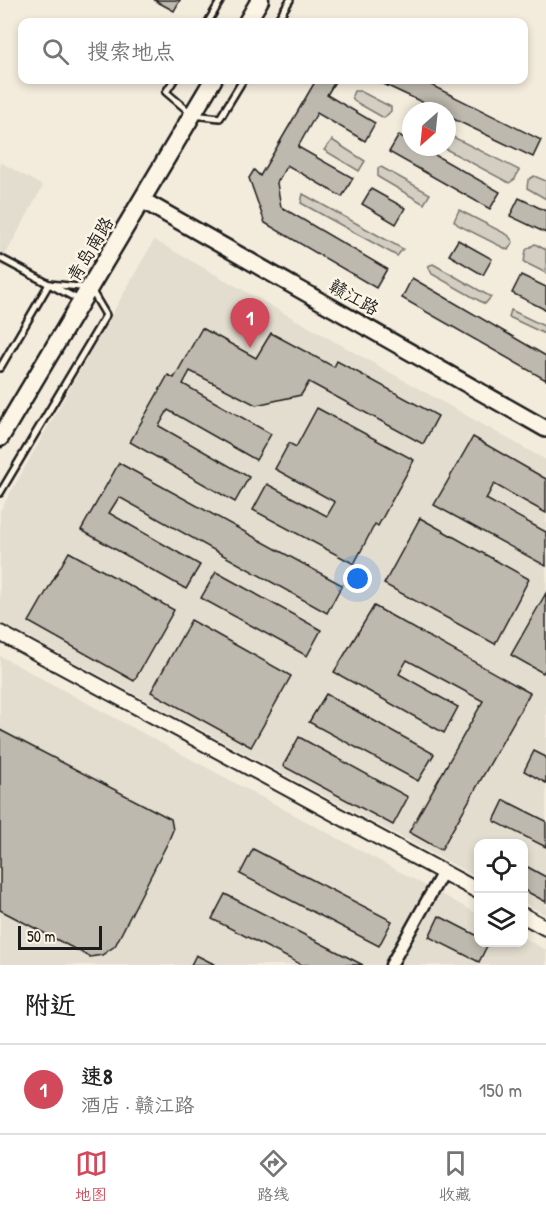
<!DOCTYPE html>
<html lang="zh">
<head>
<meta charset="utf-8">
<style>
	body { margin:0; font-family:"Patrick Hand","LXGW WenKai TC",sans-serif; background:#f2f2f2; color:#222 }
	.controls { position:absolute; right:18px; bottom:18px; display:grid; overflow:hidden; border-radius:12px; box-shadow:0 3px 9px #0003 }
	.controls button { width:54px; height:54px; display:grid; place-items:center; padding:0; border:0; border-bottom:2px solid #e0e0e0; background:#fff; color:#222; font:30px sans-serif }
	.compass { position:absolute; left:402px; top:102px; width:54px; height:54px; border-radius:50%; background:#fff; box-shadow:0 3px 9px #0003; rotate:207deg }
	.scale { position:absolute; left:18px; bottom:15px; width:84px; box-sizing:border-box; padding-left:6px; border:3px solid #1c1c1c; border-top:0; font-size:16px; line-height:21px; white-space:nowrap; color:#1c1c1c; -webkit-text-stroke:4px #fcf5e5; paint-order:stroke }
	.you { position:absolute; left:358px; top:579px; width:21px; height:21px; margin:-15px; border:4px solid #fff; border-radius:50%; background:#1a73e8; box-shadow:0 0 0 9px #1a73e833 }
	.badge { display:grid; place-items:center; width:39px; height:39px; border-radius:50%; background:#d1495b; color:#fff; font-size:20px; font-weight:700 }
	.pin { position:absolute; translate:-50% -50px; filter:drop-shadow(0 2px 3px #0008) }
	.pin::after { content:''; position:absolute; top:32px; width:21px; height:18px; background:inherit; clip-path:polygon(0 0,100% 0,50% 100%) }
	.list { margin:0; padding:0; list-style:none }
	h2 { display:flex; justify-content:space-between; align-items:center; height:78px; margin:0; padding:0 24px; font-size:26px }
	h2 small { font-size:20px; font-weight:400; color:#767676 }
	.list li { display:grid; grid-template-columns:39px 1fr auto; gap:18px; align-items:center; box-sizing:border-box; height:90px; padding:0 24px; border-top:2px solid #e0e0e0 }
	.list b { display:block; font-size:22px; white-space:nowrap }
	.list p { margin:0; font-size:20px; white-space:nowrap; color:#767676 }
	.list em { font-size:20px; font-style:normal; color:#767676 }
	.icon { flex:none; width:33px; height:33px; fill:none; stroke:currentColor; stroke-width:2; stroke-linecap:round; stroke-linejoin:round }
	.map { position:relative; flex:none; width:546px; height:965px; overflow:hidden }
	.search { position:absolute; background:#fff; box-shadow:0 3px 9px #0003; left:18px; right:18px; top:18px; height:66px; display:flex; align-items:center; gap:15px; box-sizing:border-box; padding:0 21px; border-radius:12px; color:#767676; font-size:22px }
	.sheet { height:168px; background:#fff }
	nav { display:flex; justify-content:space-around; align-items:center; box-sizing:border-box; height:84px; border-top:2px solid #e0e0e0; background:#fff; font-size:16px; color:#767676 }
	nav a { display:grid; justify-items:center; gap:3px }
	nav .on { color:#d1495b }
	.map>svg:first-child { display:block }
	.built { fill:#e3ddcf }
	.green { fill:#d3cec1; stroke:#78756e; stroke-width:1.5 }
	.building { fill:#beb9ae; stroke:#1c1c1c; stroke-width:1.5 }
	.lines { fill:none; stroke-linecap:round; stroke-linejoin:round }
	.service-casing { stroke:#1c1c1c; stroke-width:10 }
	.minor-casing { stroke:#1c1c1c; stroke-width:15 }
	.tertiary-casing { stroke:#1c1c1c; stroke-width:18 }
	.secondary-casing { stroke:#1c1c1c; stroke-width:20 }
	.primary-casing { stroke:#1c1c1c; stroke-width:21 }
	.service { stroke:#fcf5e5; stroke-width:5 }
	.minor { stroke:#fcf5e5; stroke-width:10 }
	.tertiary { stroke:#fcf5e5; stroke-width:14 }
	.secondary { stroke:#fcf5e5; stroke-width:15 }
	.primary { stroke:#fcf5e5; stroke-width:16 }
	.labels { text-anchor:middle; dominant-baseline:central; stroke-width:5; stroke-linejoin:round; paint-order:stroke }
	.street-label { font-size:18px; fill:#1c1c1c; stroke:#fcf5e5 }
</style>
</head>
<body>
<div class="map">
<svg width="546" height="965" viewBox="0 0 546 965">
	<rect width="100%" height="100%" fill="#f3ecdd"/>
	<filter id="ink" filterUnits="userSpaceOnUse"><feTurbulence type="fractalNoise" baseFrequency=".0167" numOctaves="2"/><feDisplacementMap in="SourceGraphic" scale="12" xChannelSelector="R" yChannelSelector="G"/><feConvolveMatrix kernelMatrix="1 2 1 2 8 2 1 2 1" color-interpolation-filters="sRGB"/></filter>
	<g filter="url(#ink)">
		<g class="built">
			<path d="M0,162L43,186L0,265Z"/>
			<path d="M154,240L546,460V915L524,903V844H478V878L0,622V511Z"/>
			<path d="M0,656L478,914V942H524V938L546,950V965H0Z"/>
		</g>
		<g class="green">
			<path d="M354,91H360L391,107V111L384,118L354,101L352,96Z"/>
			<path d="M447,134L519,170L515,179L509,183L442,147H447Z"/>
			<path d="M332,140L365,161L359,171L324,150Z"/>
			<path d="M381,167L430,194L424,204L378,177V168Z"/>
			<path d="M534,176L546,181V199L527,188L528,180Z"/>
			<path d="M303,194L403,249L397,256L301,203Z"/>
			<path d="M459,210L508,235L513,242L508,250L458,225L454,221Z"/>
			<path d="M535,244L546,250V273L524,262L526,250Z"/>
			<path d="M433,264L491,297L485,304L432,274L428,266Z"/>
			<path d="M511,310L544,326L545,334L509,317Z"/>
		</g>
		<g class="building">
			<path d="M154,0H180L174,11Z"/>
			<path d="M316,80H336L327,95L375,123L365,141L317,113L298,147L353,178L342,197L287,165L277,183L281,207L387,269L376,288L265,223L249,178L254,170L260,176Z"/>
			<path d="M375,80H421L541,140L533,157L447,116V111H441Z"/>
			<path d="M399,135L411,142V147H421L500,192L490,209L389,152Z"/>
			<path d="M371,189L405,208L396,224L362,204Z"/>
			<path d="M519,198L546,211V233L510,216Z"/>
			<path d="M458,240L492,259L483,275L449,255Z"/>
			<path d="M521,275L546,287V310L512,293Z"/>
			<path d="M412,278L546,356V380L402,298Z"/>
			<path d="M202,328L256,358L271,333L334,367L337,361L438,416L423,444L309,382L301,395L256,405L190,371L183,384L271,434L256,460L168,410L159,426L249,477L235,502L130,442L168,375L174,378Z"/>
			<path d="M317,408L414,460L378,526L375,524L354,564L253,510L267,484L327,516L335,502L275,469L289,443L296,447Z"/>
			<path d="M473,437L546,479V513L494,484L486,499L546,532V566L434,505Z"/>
			<path d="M119,463L342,585L327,613L119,497L109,513L200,565L186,589L81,530Z"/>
			<path d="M420,518L529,579L495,644L384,584Z"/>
			<path d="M69,552L174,610L134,681L29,622Z"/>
			<path d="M216,572L321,630L307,656L201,598Z"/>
			<path d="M546,593V668L543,673L511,655Z"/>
			<path d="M374,606L530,693L441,850L409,832L483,701L407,660L399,674L458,707L444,733L334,672Z"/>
			<path d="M191,620L291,676L251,747L151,692Z"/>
			<path d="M326,694L434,754L418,781L309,722Z"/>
			<path d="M0,730L171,819L173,830L168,842L115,946L102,955L90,957L0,910Z"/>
			<path d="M299,737L408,797L393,825L283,766Z"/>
			<path d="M534,751L546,757V783L524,771Z"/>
			<path d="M504,800L546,821V847L494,821Z"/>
			<path d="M253,849L392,921L379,946L240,874Z"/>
			<path d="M524,865L546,877V902L524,890Z"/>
			<path d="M225,894L363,965H302L212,919Z"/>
			<path d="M439,916L478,936V942H489L479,962L429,937Z"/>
			<path d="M196,955L216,965H191Z"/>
		</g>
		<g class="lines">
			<g class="service-casing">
				<g id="service">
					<path d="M208,22L221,0"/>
					<path d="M276,22L290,0"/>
					<path d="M174,80L166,92L193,115L220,118L243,80"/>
					<path d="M0,258L81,301"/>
					<path d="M0,368L49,284L90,288L106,315L0,493"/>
				</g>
			</g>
			<g class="minor-casing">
				<path id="minor" d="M391,965L443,872"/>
			</g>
			<g class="tertiary-casing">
				<g id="tertiary">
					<path d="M0,633L478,891"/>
					<path d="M524,916L546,928"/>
				</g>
			</g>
			<g class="secondary-casing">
				<path id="secondary" d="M142,200L546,429"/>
			</g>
			<g class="primary-casing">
				<g id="primary">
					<path d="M247,22L260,0"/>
					<path d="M0,438L213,80"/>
				</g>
			</g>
			<use href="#service" class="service"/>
			<use href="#minor" class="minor"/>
			<use href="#tertiary" class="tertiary"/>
			<use href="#secondary" class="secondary"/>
			<use href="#primary" class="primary"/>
		</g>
	</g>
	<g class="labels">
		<g class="street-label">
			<text transform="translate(90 249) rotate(-59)">青岛南路</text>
			<text transform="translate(354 297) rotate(29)">赣江路</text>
		</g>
	</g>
</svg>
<div class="controls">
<button><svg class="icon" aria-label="locate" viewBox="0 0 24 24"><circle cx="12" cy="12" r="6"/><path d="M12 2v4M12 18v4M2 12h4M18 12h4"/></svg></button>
<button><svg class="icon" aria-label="layers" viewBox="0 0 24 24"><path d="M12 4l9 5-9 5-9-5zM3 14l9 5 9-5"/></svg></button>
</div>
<svg class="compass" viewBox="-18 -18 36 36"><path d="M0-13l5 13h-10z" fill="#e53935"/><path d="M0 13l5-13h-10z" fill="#767676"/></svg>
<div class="scale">50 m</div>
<div class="you"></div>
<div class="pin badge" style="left:250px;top:348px">1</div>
<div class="search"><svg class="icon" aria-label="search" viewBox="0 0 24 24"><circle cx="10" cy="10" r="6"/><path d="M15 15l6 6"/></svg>搜索地点</div>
</div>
<section class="sheet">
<h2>附近<small></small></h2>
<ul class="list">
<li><span class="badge">1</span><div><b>速8</b><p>酒店 · 赣江路</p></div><em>150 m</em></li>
</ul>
</section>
<nav>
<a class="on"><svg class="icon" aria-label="map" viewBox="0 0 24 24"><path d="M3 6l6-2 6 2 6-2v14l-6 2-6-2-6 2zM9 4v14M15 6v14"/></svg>地图</a>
<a><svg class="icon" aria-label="directions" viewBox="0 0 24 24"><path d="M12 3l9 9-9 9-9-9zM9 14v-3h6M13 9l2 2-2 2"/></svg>路线</a>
<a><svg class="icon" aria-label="saved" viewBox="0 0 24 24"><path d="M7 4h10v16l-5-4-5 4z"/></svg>收藏</a>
</nav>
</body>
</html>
